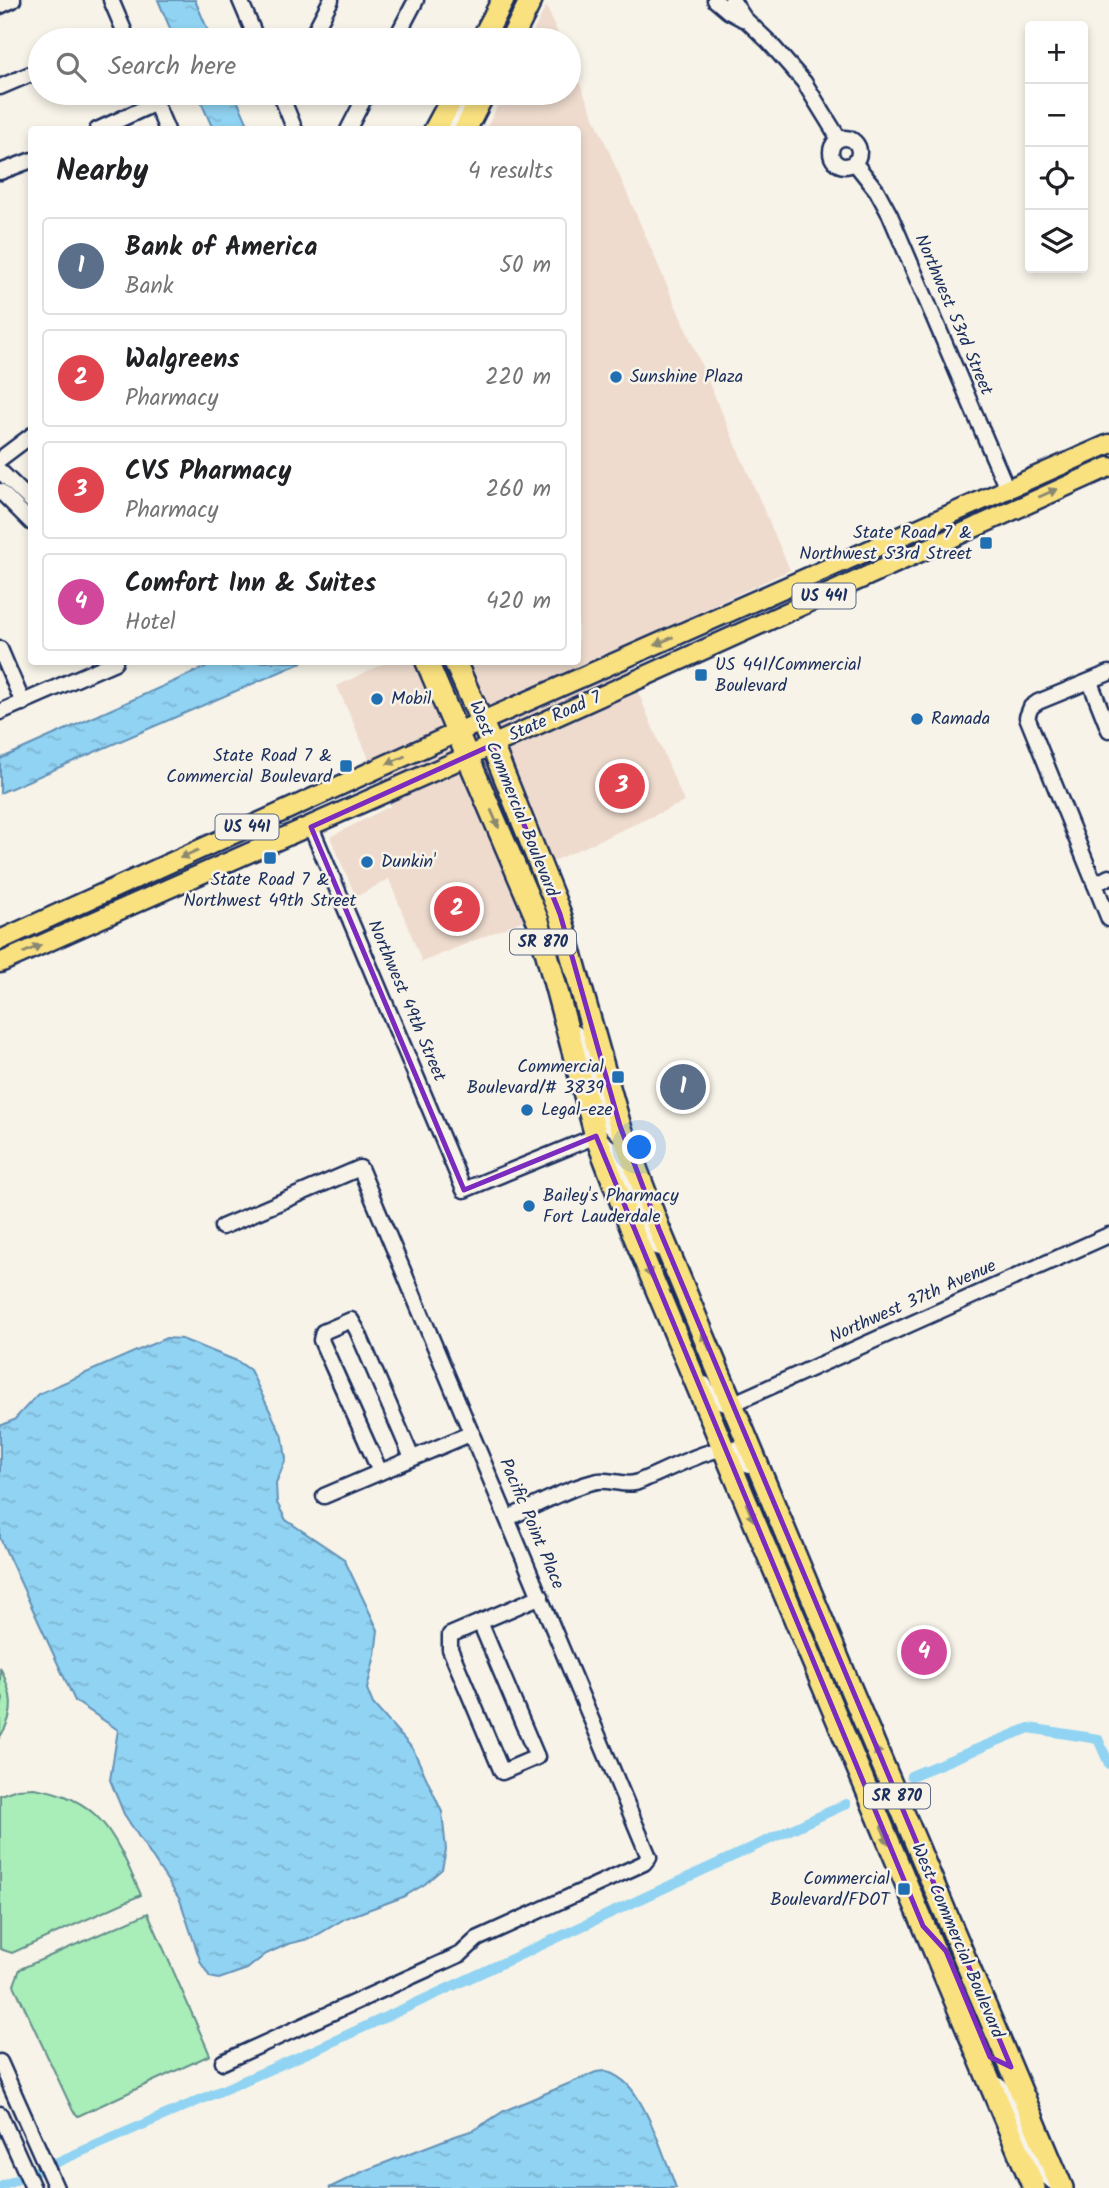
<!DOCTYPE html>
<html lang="en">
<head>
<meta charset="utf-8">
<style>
	body { margin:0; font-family:Kalam,sans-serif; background:#f6f6f6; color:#202124 }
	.controls { position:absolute; right:21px; top:21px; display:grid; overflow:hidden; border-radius:7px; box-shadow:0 4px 10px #0003 }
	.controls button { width:63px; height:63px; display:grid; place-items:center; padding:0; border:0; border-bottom:2px solid #e0e0e0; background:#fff; color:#202124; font:35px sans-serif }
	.you { position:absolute; left:640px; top:1148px; width:24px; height:24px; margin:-18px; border:5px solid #fff; border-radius:50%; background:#1a73e8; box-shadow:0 0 0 10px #1a73e833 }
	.badge { display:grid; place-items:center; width:46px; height:46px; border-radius:50%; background:#0f766e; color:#fff; font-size:23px; font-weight:700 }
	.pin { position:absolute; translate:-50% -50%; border:4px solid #fff; box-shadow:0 2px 7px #0006 }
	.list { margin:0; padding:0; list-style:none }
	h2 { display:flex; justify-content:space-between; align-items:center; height:91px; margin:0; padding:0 28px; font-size:30px }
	h2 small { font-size:23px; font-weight:400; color:#757577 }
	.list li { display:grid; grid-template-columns:46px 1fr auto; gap:21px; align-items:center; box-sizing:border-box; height:98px; margin:0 14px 14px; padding:0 14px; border:2px solid #e0e0e0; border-radius:7px }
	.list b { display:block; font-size:26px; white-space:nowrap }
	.list p { margin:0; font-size:23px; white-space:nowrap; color:#757577 }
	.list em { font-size:23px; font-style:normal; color:#757577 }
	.icon { flex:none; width:38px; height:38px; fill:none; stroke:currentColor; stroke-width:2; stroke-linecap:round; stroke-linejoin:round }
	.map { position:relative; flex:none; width:1109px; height:2188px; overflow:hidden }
	.search { position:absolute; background:#fff; box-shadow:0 4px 10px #0003; left:28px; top:28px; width:553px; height:77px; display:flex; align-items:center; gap:18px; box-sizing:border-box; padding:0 24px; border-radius:38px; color:#757577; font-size:26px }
	.panel { position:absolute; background:#fff; box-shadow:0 4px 10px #0003; left:28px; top:126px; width:553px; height:539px; border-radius:7px }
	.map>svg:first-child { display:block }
	.built { fill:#eedbce }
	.pitch { fill:#a9edb8; stroke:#628e8b; stroke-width:2 }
	.water { fill:url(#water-ripples); stroke:#6291b7; stroke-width:2 }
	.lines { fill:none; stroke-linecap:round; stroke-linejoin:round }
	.canal { stroke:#91d3f2; stroke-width:10 }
	.minor-casing { stroke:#1b2f5e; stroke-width:19 }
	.major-casing { stroke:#1b2f5e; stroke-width:23 }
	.highway-casing { stroke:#1b2f5e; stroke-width:26 }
	.minor { stroke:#f7f3e8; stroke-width:14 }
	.major { stroke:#fae180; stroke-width:18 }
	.highway { stroke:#fae180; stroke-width:21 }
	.oneway { fill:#8a886f }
	.marked { fill:none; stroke:#7b2cbf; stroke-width:5; stroke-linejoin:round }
	.poi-dot { fill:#1f6fb2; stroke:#f7f3e8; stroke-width:2.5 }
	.labels { text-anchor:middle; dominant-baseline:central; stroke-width:5; stroke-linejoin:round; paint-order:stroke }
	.shield { fill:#f7f3e8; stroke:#5d6a87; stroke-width:2 }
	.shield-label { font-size:16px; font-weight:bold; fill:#1b2f5e }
	.street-label { font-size:18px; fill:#1b2f5e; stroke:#f7f3e8 }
	.poi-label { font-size:18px; fill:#1b2f5e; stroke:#f7f3e8; text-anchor:start }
</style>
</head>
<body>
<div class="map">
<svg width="1109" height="2188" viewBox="0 0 1109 2188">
	<defs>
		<pattern id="water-ripples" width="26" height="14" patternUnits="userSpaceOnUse" patternTransform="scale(1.75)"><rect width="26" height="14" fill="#91d3f2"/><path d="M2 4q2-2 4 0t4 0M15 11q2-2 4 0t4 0" fill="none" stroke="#7cb5d2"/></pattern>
	</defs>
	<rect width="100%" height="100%" fill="#f7f3e8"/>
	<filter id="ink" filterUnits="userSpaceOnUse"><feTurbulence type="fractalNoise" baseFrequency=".0143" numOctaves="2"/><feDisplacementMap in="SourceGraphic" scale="14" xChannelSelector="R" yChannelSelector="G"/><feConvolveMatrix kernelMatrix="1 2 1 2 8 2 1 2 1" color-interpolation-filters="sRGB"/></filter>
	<g filter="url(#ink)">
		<g class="built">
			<path d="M546,6L561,40H529Z"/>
			<path d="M569,59L790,570L620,649L684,802L507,882L524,920L422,962L389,879L356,897L330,837L390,806L337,686L386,662H578V130L486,129L504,93H569Z"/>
		</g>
		<g class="pitch">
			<path d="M0,1667C12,1693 17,1711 0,1737V1713L3,1698L0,1692Z"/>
			<path d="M34,1788C103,1798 116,1839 141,1895L12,1953L0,1949V1795L17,1789Z"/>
			<path d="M148,1913L210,2055L78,2116L73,2111L14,1985L20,1969Z"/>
		</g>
		<g class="water">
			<path d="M158,0H195L212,40H175Z"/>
			<path d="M197,93H234L250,129H213Z"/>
			<path d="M217,662H303L0,793V759Z"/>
			<path d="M166,1338L182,1339L237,1361L250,1370L283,1438L286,1459L276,1483L277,1503L286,1520L344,1559L378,1630L375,1655L367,1689L373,1704L413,1749L442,1812L446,1850L442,1869L425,1884L403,1897L346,1918L312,1938L288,1944L266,1954L247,1969L219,1979L210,1977L201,1963L180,1900L124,1814L110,1780L118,1730L75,1701L0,1538V1426L14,1420L38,1394Z"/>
			<path d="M605,2071C614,2074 621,2078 628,2085C647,2105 666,2160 676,2188H329L364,2171L452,2137L474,2130L504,2111L596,2072Z"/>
		</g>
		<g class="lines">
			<g class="canal">
				<path d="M911,1776L1029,1728L1098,1739L1109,1764"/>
				<path d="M0,2187L319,2048L846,1804"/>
			</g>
			<g class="minor-casing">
				<g id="minor">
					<path d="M111,0L128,40"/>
					<path d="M240,0L257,40"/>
					<path d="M715,0L728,11L743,19"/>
					<path d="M732,0L744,18L769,42L804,82L839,139"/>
					<path d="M0,6L13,0"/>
					<path d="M310,40L331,0"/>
					<path d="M395,40L416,0"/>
					<path d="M0,87L40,70"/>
					<path d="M151,93L167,130"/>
					<path d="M280,93L295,130"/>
					<path d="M97,130L156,103"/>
					<path d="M348,130L367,93"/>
					<path d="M448,130L468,93"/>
					<circle cx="845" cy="152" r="14"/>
					<path d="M854,162L877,191L890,215L1007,489"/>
					<path d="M0,172L32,160"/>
					<path d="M0,459L32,435"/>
					<path d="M0,471L32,502"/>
					<path d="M0,491L32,523"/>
					<path d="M0,649L23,703"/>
					<path d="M1109,673L1038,702L1031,707L1027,717L1109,919"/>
					<path d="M1090,682L1109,730"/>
					<path d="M0,712L115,662"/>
					<path d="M311,827L464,1190L596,1136L614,1151L649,1238L656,1247L668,1249"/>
					<path d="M1095,884L1109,877"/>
					<path d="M576,1033L588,1061L606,1121L622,1137"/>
					<path d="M222,1227L360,1168L649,1857L644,1863L477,1939L461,1954L223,2062"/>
					<path d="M704,1384C710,1396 719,1405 732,1404L1109,1235"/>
					<path d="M380,1472L321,1340L323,1332L351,1320L357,1330L412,1458"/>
					<path d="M324,1496L472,1433"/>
					<path d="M508,1518C533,1507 572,1486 598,1481C610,1479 623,1486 635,1483C656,1476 717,1442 737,1449C743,1451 746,1461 749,1466"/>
					<path d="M480,1622L537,1757L502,1772L450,1649V1635L541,1596"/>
					<path d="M0,2062L56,2188"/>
					<path d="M989,2078L1004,2090L1041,2172L1059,2187"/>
					<path d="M0,2114L33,2188"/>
				</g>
			</g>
			<g class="major-casing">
				<g id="major">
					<path d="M0,940L458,732L1109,444"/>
					<path d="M0,963L468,756L1109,467"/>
				</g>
			</g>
			<g class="highway-casing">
				<g id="highway">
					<path d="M482,40L503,0"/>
					<path d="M511,40L531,0"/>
					<path d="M435,130L455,93"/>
					<path d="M465,130L484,93"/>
					<path d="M427,662L538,921L596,1136L634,1235L1034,2188"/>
					<path d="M455,662L492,745L560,914L620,1126L659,1229L847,1680L1062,2188"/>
				</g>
			</g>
			<use href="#minor" class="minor"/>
			<use href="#major" class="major"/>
			<use href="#highway" class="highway"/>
		</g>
		<defs><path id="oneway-solid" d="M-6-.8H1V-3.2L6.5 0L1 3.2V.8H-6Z" transform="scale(1.75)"/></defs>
		<g class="oneway">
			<use href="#oneway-solid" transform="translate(1048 493) rotate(-24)"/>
			<use href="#oneway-solid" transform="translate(664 641) rotate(156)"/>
			<use href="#oneway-solid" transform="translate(396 760) rotate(156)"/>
			<use href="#oneway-solid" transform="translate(495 819) rotate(67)"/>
			<use href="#oneway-solid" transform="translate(189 854) rotate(156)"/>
			<use href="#oneway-solid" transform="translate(32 949) rotate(-24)"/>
			<use href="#oneway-solid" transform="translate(647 1268) rotate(67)"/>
			<use href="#oneway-solid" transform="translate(706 1341) rotate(-113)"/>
			<use href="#oneway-solid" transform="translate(750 1512) rotate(67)"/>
			<use href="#oneway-solid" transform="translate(879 1756) rotate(-113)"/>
			<use href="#oneway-solid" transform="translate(885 1835) rotate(67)"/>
		</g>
	</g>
	<path class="marked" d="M492,745L560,914L620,1126L659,1229L1011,2067L990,2057L946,1951L923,1926L596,1136L464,1190L311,827Z"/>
	<g class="poi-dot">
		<circle cx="616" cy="377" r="7"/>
		<rect x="979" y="536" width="14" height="14" rx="3.5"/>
		<rect x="694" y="668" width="14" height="14" rx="3.5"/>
		<circle cx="377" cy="699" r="7"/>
		<circle cx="917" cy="719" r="7"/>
		<rect x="339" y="759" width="14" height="14" rx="3.5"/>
		<rect x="263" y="851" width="14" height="14" rx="3.5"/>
		<circle cx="367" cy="862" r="7"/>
		<rect x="611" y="1070" width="14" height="14" rx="3.5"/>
		<circle cx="527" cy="1110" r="7"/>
		<circle cx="529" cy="1206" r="7"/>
		<rect x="897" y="1882" width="14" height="14" rx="3.5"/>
	</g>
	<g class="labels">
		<g class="shield">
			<rect x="792.5" y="583.5" width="63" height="25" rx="5"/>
			<rect x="215.5" y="814.5" width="63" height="25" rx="5"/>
			<rect x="510" y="929.5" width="66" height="25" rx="5"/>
			<rect x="864" y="1783.5" width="66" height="25" rx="5"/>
		</g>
		<g class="shield-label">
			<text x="824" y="596">US 441</text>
			<text x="247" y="827">US 441</text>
			<text x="543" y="942">SR 870</text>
			<text x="897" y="1796">SR 870</text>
		</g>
		<g class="street-label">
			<text transform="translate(953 315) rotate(67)">Northwest 53rd Street</text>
			<text transform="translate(555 717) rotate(-24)">State Road 7</text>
			<text transform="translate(513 799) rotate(68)">West Commercial Boulevard</text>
			<text transform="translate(406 1001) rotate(67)">Northwest 49th Street</text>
			<text transform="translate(913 1302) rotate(-24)">Northwest 37th Avenue</text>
			<text transform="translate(531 1524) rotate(67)">Pacific Point Place</text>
			<text transform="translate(957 1941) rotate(67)">West Commercial Boulevard</text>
		</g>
		<g class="poi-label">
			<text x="630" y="377">Sunshine Plaza</text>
			<text x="972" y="533" text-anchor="end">State Road 7 &amp;<tspan x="972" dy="21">Northwest 53rd Street</tspan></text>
			<text x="715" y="665">US 441/Commercial<tspan x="715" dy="21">Boulevard</tspan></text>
			<text x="391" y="699">Mobil</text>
			<text x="931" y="719">Ramada</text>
			<text x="332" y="756" text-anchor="end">State Road 7 &amp;<tspan x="332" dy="21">Commercial Boulevard</tspan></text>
			<text x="381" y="862">Dunkin'</text>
			<text x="270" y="880" text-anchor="middle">State Road 7 &amp;<tspan x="270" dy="21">Northwest 49th Street</tspan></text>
			<text x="604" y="1067" text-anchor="end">Commercial<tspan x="604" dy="21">Boulevard/# 3839</tspan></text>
			<text x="541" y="1110">Legal-eze</text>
			<text x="543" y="1196">Bailey's Pharmacy<tspan x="543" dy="21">Fort Lauderdale</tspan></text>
			<text x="890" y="1879" text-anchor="end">Commercial<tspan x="890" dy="21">Boulevard/FDOT</tspan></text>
		</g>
	</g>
</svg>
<div class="controls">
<button>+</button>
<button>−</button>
<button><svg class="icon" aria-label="locate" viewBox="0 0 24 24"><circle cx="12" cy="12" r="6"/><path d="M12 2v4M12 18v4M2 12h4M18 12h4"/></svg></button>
<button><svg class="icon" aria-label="layers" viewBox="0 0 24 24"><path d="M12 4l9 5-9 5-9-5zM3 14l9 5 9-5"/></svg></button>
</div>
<div class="you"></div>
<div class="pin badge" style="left:683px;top:1087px;background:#5c6f8a">1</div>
<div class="pin badge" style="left:457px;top:909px;background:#e0444e">2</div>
<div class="pin badge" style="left:622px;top:786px;background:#e0444e">3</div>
<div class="pin badge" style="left:924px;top:1652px;background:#d1479c">4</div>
<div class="search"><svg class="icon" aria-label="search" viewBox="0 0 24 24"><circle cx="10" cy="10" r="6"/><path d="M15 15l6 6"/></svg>Search here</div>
<section class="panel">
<h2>Nearby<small>4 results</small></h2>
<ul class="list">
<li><span class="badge" style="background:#5c6f8a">1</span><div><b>Bank of America</b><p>Bank</p></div><em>50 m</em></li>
<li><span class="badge" style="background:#e0444e">2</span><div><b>Walgreens</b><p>Pharmacy</p></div><em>220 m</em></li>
<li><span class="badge" style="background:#e0444e">3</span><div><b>CVS Pharmacy</b><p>Pharmacy</p></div><em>260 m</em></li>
<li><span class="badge" style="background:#d1479c">4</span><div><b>Comfort Inn &amp; Suites</b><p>Hotel</p></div><em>420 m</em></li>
</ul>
</section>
</div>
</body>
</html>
